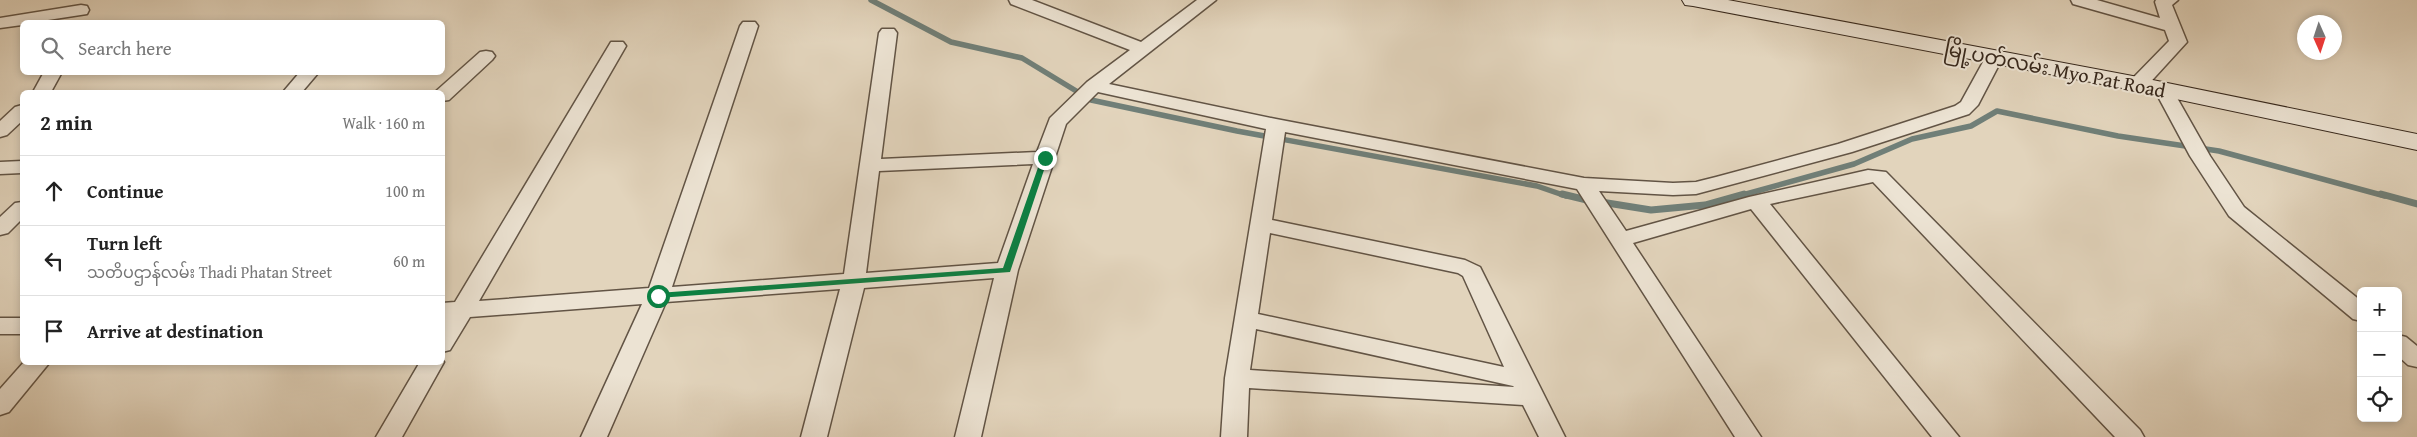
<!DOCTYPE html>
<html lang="en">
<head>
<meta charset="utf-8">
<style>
	body { margin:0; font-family:"Gentium Book Plus","Noto Sans Myanmar",serif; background:#f6f6f6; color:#222 }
	.controls { position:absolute; right:15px; bottom:15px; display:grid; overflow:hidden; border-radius:8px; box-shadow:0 2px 8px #0003 }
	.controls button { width:45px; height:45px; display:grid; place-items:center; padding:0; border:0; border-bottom:1px solid #e0e0e0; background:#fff; color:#222; font:25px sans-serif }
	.compass { position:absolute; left:2297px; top:15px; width:45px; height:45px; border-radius:50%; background:#fff; box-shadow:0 2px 8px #0003; rotate:177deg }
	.stop { position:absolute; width:15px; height:15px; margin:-11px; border:4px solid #0b8043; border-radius:50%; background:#fff }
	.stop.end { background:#0b8043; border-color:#fff; box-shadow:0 1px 5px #0008 }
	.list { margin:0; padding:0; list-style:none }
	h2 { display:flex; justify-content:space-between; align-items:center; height:65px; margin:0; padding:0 20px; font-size:21px }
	h2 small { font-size:16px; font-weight:400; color:#767676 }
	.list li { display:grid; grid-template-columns:32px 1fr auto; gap:15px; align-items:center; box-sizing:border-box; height:70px; padding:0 20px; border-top:1px solid #e0e0e0 }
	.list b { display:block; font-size:19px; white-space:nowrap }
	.list p { margin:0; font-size:16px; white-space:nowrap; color:#767676 }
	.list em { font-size:16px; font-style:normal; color:#767676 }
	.icon { flex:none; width:28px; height:28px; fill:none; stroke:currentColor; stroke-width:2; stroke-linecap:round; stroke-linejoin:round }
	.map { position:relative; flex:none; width:2417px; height:437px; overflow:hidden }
	.search { position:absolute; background:#fff; box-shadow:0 2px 8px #0003; left:20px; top:20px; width:425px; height:55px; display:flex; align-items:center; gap:12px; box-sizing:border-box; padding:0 18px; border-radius:8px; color:#767676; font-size:19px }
	.panel { position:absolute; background:#fff; box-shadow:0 2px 8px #0003; left:20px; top:90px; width:425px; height:275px; border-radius:8px }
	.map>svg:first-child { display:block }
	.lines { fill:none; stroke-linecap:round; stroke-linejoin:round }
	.stream-far1 { stroke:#707f78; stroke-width:5.5 }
	.stream { stroke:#707f78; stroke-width:7 }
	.minor-casing { stroke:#625445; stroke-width:3 }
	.secondary-casing { stroke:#38291d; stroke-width:2 }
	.minor { fill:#ece3d3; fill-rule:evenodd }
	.secondary { fill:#ece3d3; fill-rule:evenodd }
	.route { fill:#0b8043 }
	.labels { text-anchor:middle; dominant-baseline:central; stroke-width:4; stroke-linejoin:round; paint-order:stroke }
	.street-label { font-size:20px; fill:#38291d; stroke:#ece3d3 }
</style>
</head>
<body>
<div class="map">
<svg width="2417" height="437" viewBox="0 0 2417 437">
	<rect width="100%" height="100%" fill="#e2d4bc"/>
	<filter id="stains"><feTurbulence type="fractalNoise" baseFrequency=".004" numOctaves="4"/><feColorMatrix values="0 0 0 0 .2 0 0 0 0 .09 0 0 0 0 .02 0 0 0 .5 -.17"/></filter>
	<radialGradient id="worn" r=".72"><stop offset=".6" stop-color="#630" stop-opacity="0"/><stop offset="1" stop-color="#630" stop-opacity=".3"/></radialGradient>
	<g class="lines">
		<g class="stream-far1">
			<path d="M871,0L951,42L1022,58L1091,100L1237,131L1537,186L1566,196"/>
			<path d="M1739,196L1854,164L1912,139L1971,126L1997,111L2118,136L2219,151L2385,196"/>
		</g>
		<g class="stream">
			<path d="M1562,194L1591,201"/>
			<path d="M2381,194L2417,204"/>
			<path d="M1601,202L1651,210L1705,205L1744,194"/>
		</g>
		<g class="minor-casing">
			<g id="minor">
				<path d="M1009,0H1032L1141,42L1197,0H1216L1109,84L1276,119L1584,178L1673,183L1696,182L1716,177L1838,144L1955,106L1961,102L1988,53H2000L2003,57L1978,105L1969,114L1852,152L1696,194L1673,195L1599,191L1626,231L1749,197L1868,170L1886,172L2140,430L2144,437H2115L1873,182L1770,204L1959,437H1932L1751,209L1633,243L1761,437H1735L1577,189L1285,132L1272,220L1465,260L1480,267L1565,437H1539L1523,405L1249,388L1247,437H1221L1225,378L1266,129L1098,92L1066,124L1018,270L981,437H955L994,278L864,288L827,437H801L840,289L666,302L607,437H581L642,304L470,317L450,350L442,352V323L445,319H442V303L455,302L611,42H623L626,46L479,301L649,288L740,26L743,22H755L758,26L672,287L844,274L879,33L882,29H894L897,33L881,159L1037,152L1050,118L1087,82L1130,50L1011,4ZM1033,164L998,263L866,273L879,171ZM1270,233L1458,273L1463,276L1504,367L1258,314ZM1256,329L1513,386L1514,387L1250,370Z"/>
				<path d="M2071,0H2097L2160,18L2155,2L2156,0H2178L2172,5L2187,42L2145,88H2131L2129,84L2131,80L2169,41L2165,30L2073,4Z"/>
				<path d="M81,5L87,6L89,10L87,14L35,22H22V25L0,28V18Z"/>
				<path d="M486,51L492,52L495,56L492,60L449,100L442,101V92H435L480,52Z"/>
				<path d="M44,72H62L51,92H33Z"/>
				<path d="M300,72H319L302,92H283Z"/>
				<path d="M2163,83L2170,85L2172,89L2210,156L2244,207L2361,301V321L2353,319L2229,216L2190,156L2154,89L2156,85Z"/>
				<path d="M22,105V121L7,135L0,137V121L15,107Z"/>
				<path d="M22,161V173L0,174V162Z"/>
				<path d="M22,202V219L8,233L0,235V217L15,203Z"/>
				<rect x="0" y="318" width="22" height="16"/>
				<path d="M2398,335L2406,337L2417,346V367L2408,365L2398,356Z"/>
				<path d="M442,359L444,362L402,437H376L420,362H442Z"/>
				<path d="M24,362H50L9,412L0,415V389Z"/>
			</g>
		</g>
		<g class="secondary-casing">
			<path id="secondary" d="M1682,0H1728L2138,77L2417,134V150L2138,91L1693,6L1685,5Z"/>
		</g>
		<use href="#minor" class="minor"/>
		<use href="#secondary" class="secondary"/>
	</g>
	<path class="route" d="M1042,156L1048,158L1010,272L658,298L654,296L658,293L1003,268Z"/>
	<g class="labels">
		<g class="street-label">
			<text transform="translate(2055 69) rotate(11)">မြို့ပတ်လမ်း Myo Pat Road</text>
		</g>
	</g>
	<rect width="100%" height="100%" filter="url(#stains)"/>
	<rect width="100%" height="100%" fill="url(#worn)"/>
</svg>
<div class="controls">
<button>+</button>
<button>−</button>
<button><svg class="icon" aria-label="locate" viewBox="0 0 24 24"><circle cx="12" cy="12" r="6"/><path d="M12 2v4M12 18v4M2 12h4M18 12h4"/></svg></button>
</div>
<svg class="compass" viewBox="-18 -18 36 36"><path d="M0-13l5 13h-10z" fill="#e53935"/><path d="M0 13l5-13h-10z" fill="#767676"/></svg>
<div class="stop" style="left:658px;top:296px"></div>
<div class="stop end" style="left:1045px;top:158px"></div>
<div class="search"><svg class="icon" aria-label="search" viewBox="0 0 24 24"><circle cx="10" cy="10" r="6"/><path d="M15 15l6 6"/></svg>Search here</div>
<section class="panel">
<h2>2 min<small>Walk · 160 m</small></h2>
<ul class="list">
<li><svg class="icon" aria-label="ahead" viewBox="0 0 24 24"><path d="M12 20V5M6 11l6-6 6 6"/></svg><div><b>Continue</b></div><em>100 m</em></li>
<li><svg class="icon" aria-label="left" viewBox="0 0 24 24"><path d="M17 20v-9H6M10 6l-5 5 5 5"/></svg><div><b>Turn left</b><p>သတိပဌာန်လမ်း Thadi Phatan Street</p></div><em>60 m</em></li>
<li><svg class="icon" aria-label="arrive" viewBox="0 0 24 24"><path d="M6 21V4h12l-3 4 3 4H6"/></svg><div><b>Arrive at destination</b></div></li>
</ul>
</section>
</div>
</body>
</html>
